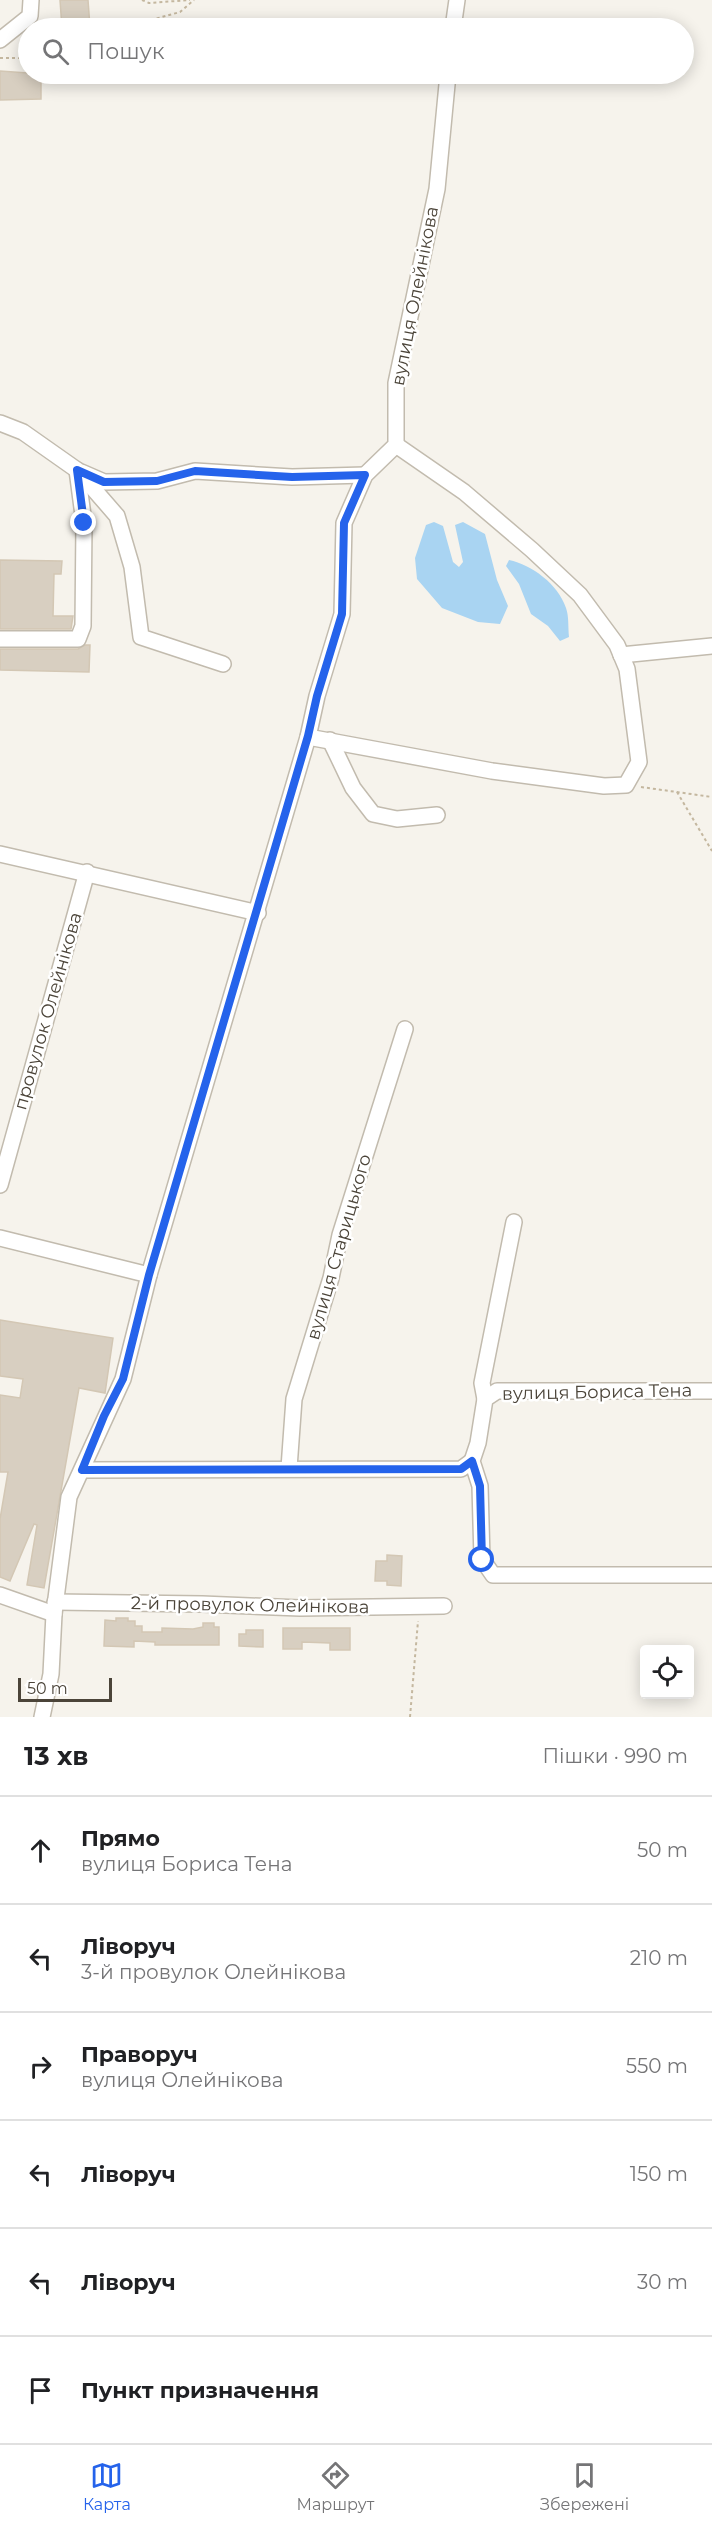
<!DOCTYPE html>
<html lang="uk">
<head>
<meta charset="utf-8">
<style>
	body { margin:0; font-family:Montserrat,sans-serif; background:#f6f6f6; color:#202124 }
	.controls { position:absolute; right:18px; bottom:18px; display:grid; overflow:hidden; border-radius:6px; box-shadow:0 3px 15px #0003 }
	.controls button { width:54px; height:54px; display:grid; place-items:center; padding:0; border:0; border-bottom:2px solid #e0e0e0; background:#fff; color:#202124; font:30px sans-serif }
	.scale { position:absolute; left:18px; bottom:15px; width:94px; box-sizing:border-box; padding-left:6px; border:3px solid #4b4439; border-top:0; font-size:16px; line-height:21px; white-space:nowrap; color:#4b4439; -webkit-text-stroke:4px #fff; paint-order:stroke }
	.stop { position:absolute; width:18px; height:18px; margin:-14px; border:4px solid #2563eb; border-radius:50%; background:#fff }
	.stop.end { background:#2563eb; border-color:#fff; box-shadow:0 2px 6px #0008 }
	.list { margin:0; padding:0; list-style:none }
	h2 { display:flex; justify-content:space-between; align-items:center; height:78px; margin:0; padding:0 24px; font-size:26px }
	h2 small { font-size:20px; font-weight:400; color:#757577 }
	.list li { display:grid; grid-template-columns:39px 1fr auto; gap:18px; align-items:center; box-sizing:border-box; height:108px; padding:0 24px; border-top:2px solid #e0e0e0 }
	.list b { display:block; font-size:22px; white-space:nowrap }
	.list p { margin:0; font-size:20px; white-space:nowrap; color:#757577 }
	.list em { font-size:20px; font-style:normal; color:#757577 }
	.icon { flex:none; width:33px; height:33px; fill:none; stroke:currentColor; stroke-width:2; stroke-linecap:round; stroke-linejoin:round }
	.map { position:relative; flex:none; width:712px; height:1717px; overflow:hidden }
	.search { position:absolute; background:#fff; box-shadow:0 3px 15px #0003; left:18px; right:18px; top:18px; height:66px; display:flex; align-items:center; gap:15px; box-sizing:border-box; padding:0 21px; border-radius:33px; color:#757577; font-size:22px }
	.sheet { height:726px; background:#fff }
	nav { display:flex; justify-content:space-around; align-items:center; box-sizing:border-box; height:84px; border-top:2px solid #e0e0e0; background:#fff; font-size:16px; color:#757577 }
	nav a { display:grid; justify-items:center; gap:3px }
	nav .on { color:#2563eb }
	.map>svg:first-child { display:block }
	.water { fill:#a9d4f2 }
	.building { fill:#d8cfc1; stroke:#d3c7b4; stroke-width:1.5 }
	.lines { fill:none; stroke-linecap:round; stroke-linejoin:round }
	.minor-casing { stroke:#c2bbae; stroke-width:18 }
	.path { stroke:#c4b79f; stroke-width:2; stroke-dasharray:3 3; stroke-linecap:butt }
	.minor { stroke:#fff; stroke-width:15 }
	.route { stroke:#2563eb; stroke-width:8 }
	.labels { text-anchor:middle; dominant-baseline:central; stroke-width:5; stroke-linejoin:round; paint-order:stroke }
	.street-label { font-size:18px; fill:#4b4439; stroke:#fff }
</style>
</head>
<body>
<div class="map">
<svg width="712" height="1717" viewBox="0 0 712 1717">
	<rect width="100%" height="100%" fill="#f6f3ec"/>
	<g class="water">
		<path d="M434,522L443,526L453,562L459,567L463,562L455,525L463,522L485,534L497,580L508,606L500,624L478,622L442,608L417,579L415,558L426,525Z"/>
		<path d="M509,560C532,565 558,584 566,608C569,616 568,627 569,637L560,641L548,626L531,614L519,584L506,566Z"/>
	</g>
	<g class="building">
		<path d="M60,0H88L90,27L62,28Z"/>
		<path d="M0,71L41,74V99L0,100Z"/>
		<path d="M0,560L62,561L61,574H54L53,616H73L71,629H0Z"/>
		<path d="M85,645H90L89,672L0,670V649H78Z"/>
		<path d="M0,1320L113,1338L105,1393L79,1388L44,1588L27,1585L37,1525L34,1524L10,1581L0,1577V1519L8,1472H0V1395L20,1398L23,1379L0,1376Z"/>
		<path d="M387,1555L402,1556L401,1586L387,1585V1581H375L376,1561H387Z"/>
		<path d="M116,1618H128V1621H135V1626H142V1632H162V1628L193,1629L203,1627V1623H214V1627H219V1645H155V1642L134,1641V1647L104,1646L105,1620L116,1621Z"/>
		<path d="M283,1628H350V1650H330V1643L302,1642V1649H283Z"/>
		<path d="M246,1630H263V1647L239,1646V1634H246Z"/>
	</g>
	<g class="lines">
		<g class="minor-casing">
			<g id="minor">
				<path d="M453,28L457,0"/>
				<path d="M0,40L30,16L31,0"/>
				<path d="M0,423L23,432L77,470L117,516L132,567L141,637L223,664"/>
				<path d="M81,472L104,482L157,481L195,471L292,477L365,475"/>
				<path d="M0,639H78L83,626L84,523L77,470"/>
				<path d="M621,655L712,646"/>
				<path d="M308,737L492,771L604,786L626,785L639,762L627,669L617,645L580,595L532,550L464,492L396,445"/>
				<path d="M330,740L353,788L373,814L397,819L437,815"/>
				<path d="M0,854L258,913"/>
				<path d="M0,1185L87,872"/>
				<path d="M0,1238L149,1275"/>
				<path d="M712,1391H497L485,1399L478,1443L472,1461L480,1486L482,1559L493,1575H712"/>
				<path d="M485,1399L482,1383L514,1222"/>
				<path d="M289,1468L294,1399L331,1278L340,1235L405,1029"/>
				<path d="M82,1470L461,1469L472,1461"/>
				<path d="M0,1595L54,1614"/>
				<path d="M55,1602L202,1604L300,1608L444,1606"/>
				<path d="M42,1717L51,1674L54,1614L69,1497L123,1379L149,1275L308,737L317,696L342,614L344,523L365,475L396,445V383L437,189L448,74"/>
			</g>
		</g>
		<g class="path">
			<path d="M142,0L149,3L190,0"/>
			<path d="M122,28L180,12L194,0"/>
			<path d="M0,58H28"/>
			<path d="M641,787L712,797"/>
			<path d="M677,792L712,851"/>
			<path d="M410,1717L418,1621"/>
		</g>
		<use href="#minor" class="minor"/>
	</g>
	<g class="lines">
		<path class="route" d="M84,523L77,470L104,482L157,481L195,471L292,477L365,475L344,523L342,614L317,696L308,736L149,1275L123,1379L104,1416L82,1470L461,1469L472,1461L480,1486L482,1560"/>
	</g>
	<g class="labels">
		<g class="street-label">
			<text transform="translate(415 296) rotate(-79)">вулиця Олейнікова</text>
			<text transform="translate(48 1011) rotate(-74)">провулок Олейнікова</text>
			<text transform="translate(339 1247) rotate(-74)">вулиця Старицького</text>
			<text transform="translate(597 1392) rotate(-1)">вулиця Бориса Тена</text>
			<text transform="translate(250 1605) rotate(1)">2-й провулок Олейнікова</text>
		</g>
	</g>
</svg>
<div class="controls">
<button><svg class="icon" aria-label="locate" viewBox="0 0 24 24"><circle cx="12" cy="12" r="6"/><path d="M12 2v4M12 18v4M2 12h4M18 12h4"/></svg></button>
</div>
<div class="scale">50 m</div>
<div class="stop" style="left:482px;top:1560px"></div>
<div class="stop end" style="left:84px;top:523px"></div>
<div class="search"><svg class="icon" aria-label="search" viewBox="0 0 24 24"><circle cx="10" cy="10" r="6"/><path d="M15 15l6 6"/></svg>Пошук</div>
</div>
<section class="sheet">
<h2>13 хв<small>Пішки · 990 m</small></h2>
<ul class="list">
<li><svg class="icon" aria-label="ahead" viewBox="0 0 24 24"><path d="M12 20V5M6 11l6-6 6 6"/></svg><div><b>Прямо</b><p>вулиця Бориса Тена</p></div><em>50 m</em></li>
<li><svg class="icon" aria-label="left" viewBox="0 0 24 24"><path d="M17 20v-9H6M10 6l-5 5 5 5"/></svg><div><b>Ліворуч</b><p>3-й провулок Олейнікова</p></div><em>210 m</em></li>
<li><svg class="icon" aria-label="right" viewBox="0 0 24 24"><path d="M7 20v-9h11M14 6l5 5-5 5"/></svg><div><b>Праворуч</b><p>вулиця Олейнікова</p></div><em>550 m</em></li>
<li><svg class="icon" aria-label="left" viewBox="0 0 24 24"><path d="M17 20v-9H6M10 6l-5 5 5 5"/></svg><div><b>Ліворуч</b></div><em>150 m</em></li>
<li><svg class="icon" aria-label="left" viewBox="0 0 24 24"><path d="M17 20v-9H6M10 6l-5 5 5 5"/></svg><div><b>Ліворуч</b></div><em>30 m</em></li>
<li><svg class="icon" aria-label="arrive" viewBox="0 0 24 24"><path d="M6 21V4h12l-3 4 3 4H6"/></svg><div><b>Пункт призначення</b></div></li>
</ul>
</section>
<nav>
<a class="on"><svg class="icon" aria-label="map" viewBox="0 0 24 24"><path d="M3 6l6-2 6 2 6-2v14l-6 2-6-2-6 2zM9 4v14M15 6v14"/></svg>Карта</a>
<a><svg class="icon" aria-label="directions" viewBox="0 0 24 24"><path d="M12 3l9 9-9 9-9-9zM9 14v-3h6M13 9l2 2-2 2"/></svg>Маршрут</a>
<a><svg class="icon" aria-label="saved" viewBox="0 0 24 24"><path d="M7 4h10v16l-5-4-5 4z"/></svg>Збережені</a>
</nav>
</body>
</html>
